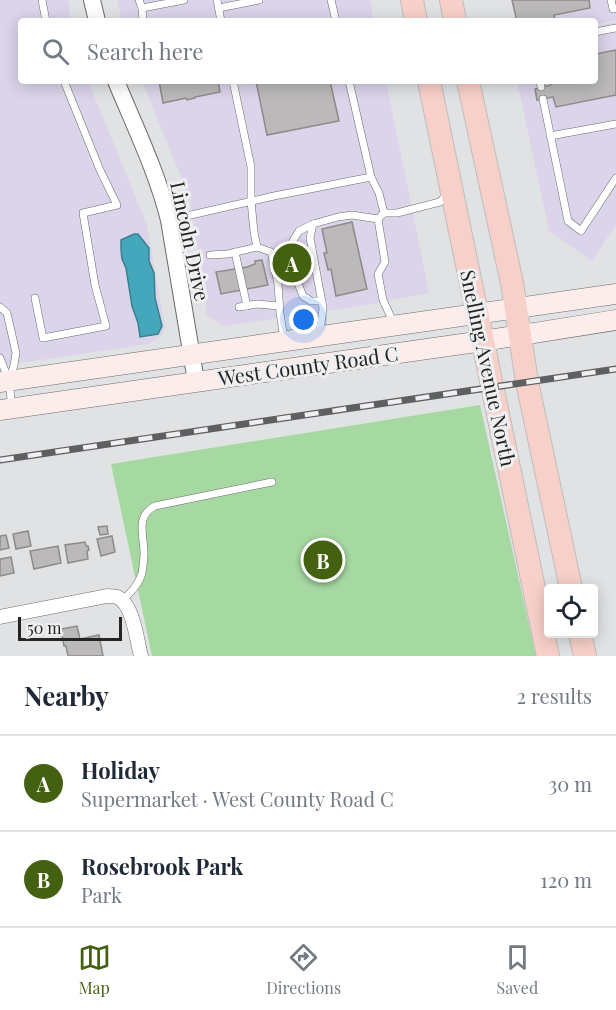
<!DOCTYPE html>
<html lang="en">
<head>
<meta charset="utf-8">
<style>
	body { margin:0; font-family:"Playfair Display",serif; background:#f6f6f7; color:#1f2937 }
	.controls { position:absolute; right:18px; bottom:18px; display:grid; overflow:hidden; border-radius:6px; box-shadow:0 3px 15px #0003 }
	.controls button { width:54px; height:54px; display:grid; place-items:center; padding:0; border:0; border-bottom:2px solid #e0e1e3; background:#fff; color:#1f2937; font:30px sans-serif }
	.scale { position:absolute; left:18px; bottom:15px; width:104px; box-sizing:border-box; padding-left:6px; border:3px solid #242425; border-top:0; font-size:16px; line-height:21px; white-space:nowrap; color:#242425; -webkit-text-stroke:4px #eeeff1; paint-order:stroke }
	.you { position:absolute; left:304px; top:320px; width:21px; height:21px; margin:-15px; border:4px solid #fff; border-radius:50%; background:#1a73e8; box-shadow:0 0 0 9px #1a73e833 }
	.badge { display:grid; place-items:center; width:39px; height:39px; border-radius:50%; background:#446112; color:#fff; font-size:20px; font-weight:700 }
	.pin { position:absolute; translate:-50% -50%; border:3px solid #fff; box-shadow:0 2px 6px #0006 }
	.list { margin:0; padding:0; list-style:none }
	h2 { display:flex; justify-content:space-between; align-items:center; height:78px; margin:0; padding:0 24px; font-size:26px }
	h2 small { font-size:20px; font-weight:400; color:#747a83 }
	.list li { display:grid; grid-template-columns:39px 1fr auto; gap:18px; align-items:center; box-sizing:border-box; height:96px; padding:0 24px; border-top:2px solid #e0e1e3 }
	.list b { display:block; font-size:22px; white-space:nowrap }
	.list p { margin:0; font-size:20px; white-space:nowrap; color:#747a83 }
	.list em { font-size:20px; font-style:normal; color:#747a83 }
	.icon { flex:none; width:33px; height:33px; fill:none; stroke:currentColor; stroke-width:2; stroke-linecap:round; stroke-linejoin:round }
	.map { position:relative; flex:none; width:616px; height:656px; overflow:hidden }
	.search { position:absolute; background:#fff; box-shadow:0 3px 15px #0003; left:18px; right:18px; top:18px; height:66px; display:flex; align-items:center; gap:15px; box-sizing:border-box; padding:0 21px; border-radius:6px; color:#747a83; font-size:22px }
	.sheet { height:270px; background:#fff }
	nav { display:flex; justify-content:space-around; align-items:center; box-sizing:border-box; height:84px; border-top:2px solid #e0e1e3; background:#fff; font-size:16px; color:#747a83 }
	nav a { display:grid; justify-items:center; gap:3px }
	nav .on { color:#446112 }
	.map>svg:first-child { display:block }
	.commercial { fill:#dbd4ea }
	.green { fill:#a6d9a1 }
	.water { fill:#45a7bb; stroke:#3b808e; stroke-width:1.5 }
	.building { fill:#bbb9b9; stroke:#8d8b8a; stroke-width:1.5 }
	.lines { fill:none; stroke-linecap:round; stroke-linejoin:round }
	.service-casing { stroke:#696a6c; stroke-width:8 }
	.minor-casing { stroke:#696a6c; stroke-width:15 }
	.tertiary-casing { stroke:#696a6c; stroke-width:18 }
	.secondary-casing { stroke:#696a6c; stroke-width:21 }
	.trunk-casing { stroke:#bdbdbe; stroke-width:24 }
	.service { stroke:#fff; stroke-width:7 }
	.minor { stroke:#fff; stroke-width:14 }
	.tertiary { stroke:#fff; stroke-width:16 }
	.secondary { stroke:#fcedeb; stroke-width:20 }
	.trunk { stroke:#f8d0ca; stroke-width:22 }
	.rail-casing { stroke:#5e5f60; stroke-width:7 }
	.rail { stroke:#eeeff1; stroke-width:4.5; stroke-dasharray:14; stroke-linecap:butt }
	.labels { text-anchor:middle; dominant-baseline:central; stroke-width:6; stroke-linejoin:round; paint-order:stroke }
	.street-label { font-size:20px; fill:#242425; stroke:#eeeff1 }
</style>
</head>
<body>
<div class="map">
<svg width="616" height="656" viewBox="0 0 616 656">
	<rect width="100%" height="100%" fill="#e1e2e4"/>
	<g class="commercial">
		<path d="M0,0H68L71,21H21V81H88L147,225L165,327L162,335L148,344L0,366Z"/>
		<path d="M117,0H370L374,21H122Z"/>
		<path d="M511,0H616V20L595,25V21H515Z"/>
		<path d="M616,22V224L592,261L549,231L517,81H595V27Z"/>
		<path d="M142,81H386L429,293L360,306L225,326L207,316L190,199Z"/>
	</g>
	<path class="green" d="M480,405L536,656H152L111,464Z"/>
	<path class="water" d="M134,234H138L149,248V261L154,273L155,298L162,326L158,334L140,337L138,323L132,306L126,268L122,259L121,250V240Z"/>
	<g class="building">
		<path d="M512,0H589L590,8L554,15L555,21H517Z"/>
		<path d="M616,50V95L556,107L553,97L537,100L535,89L551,85V81H595V54Z"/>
		<path d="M159,81H218L220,92L195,97V98L187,100L186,98L163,103Z"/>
		<path d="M256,81H330L339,121L267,135Z"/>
		<path d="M352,222L367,289L336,296L331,269L328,270L324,253H327L322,229Z"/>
		<path d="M296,244L303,280L288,282L280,247Z"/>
		<path d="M262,260L268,285L221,294L216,272L247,267L255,264V261Z"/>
		<path d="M107,526L108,534L100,535L98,527Z"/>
		<path d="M28,531L31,546L16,549L13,534Z"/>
		<path d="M6,535L9,548L0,550V536Z"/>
		<path d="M112,536L115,552L101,556L97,539Z"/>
		<path d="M85,542L86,546H88L89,550L87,551L88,559L68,563L65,545Z"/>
		<path d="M58,546L61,563L34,569L30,551Z"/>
		<path d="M11,557L14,573L0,576V559Z"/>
		<path d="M77,626L80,639L99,635L103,656H68L66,646H64L61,629Z"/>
	</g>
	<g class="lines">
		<g class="service-casing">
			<g id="service">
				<path d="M42,0L46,21"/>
				<path d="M139,0L142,8L184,0"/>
				<path d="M217,0L221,21"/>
				<path d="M331,0L336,21"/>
				<path d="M611,0L613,9L616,8"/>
				<path d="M142,8L143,21"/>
				<path d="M219,8L259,0"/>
				<path d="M595,32L616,28"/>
				<path d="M349,81L371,177L379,193L384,213L378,219"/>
				<path d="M540,81L541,87"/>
				<path d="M543,99L568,221L581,231L616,178"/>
				<path d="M550,136L616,124"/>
				<path d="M384,213H397L440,202L447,194"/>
				<path d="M169,220L274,196L371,177"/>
				<path d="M313,224L299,231L291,244L297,281L303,296L311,301H322"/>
				<path d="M257,247L271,252L278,284L280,313L284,339"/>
				<path d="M235,252L247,306"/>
				<path d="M210,255L228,254L257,247L254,232L251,201V167L233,81"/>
				<path d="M35,298L43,338L106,326L95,285L83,213L117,205L100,170L64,81"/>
				<path d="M0,307L7,313L16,353L14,365L10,378"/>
				<path d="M239,307L257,304L279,306"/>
				<path d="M317,334L321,324L323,308L310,238L313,224L338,217L352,215L378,219L385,262L378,274L383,300L394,324"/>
				<path d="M0,358L9,381L12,408"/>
				<path d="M123,600C131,592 139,584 142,573C143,566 144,560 144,553C144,536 135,516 155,506L272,482"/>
			</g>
		</g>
		<g class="minor-casing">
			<path id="minor" d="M0,617L107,596C110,596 115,596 117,597C133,603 137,641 141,656"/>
		</g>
		<g class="tertiary-casing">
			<g id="tertiary">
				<path d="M92,0L97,21"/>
				<path d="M116,81C135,127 157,172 169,220L196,381"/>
			</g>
		</g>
		<g class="secondary-casing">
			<g id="secondary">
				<path d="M0,382L616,294"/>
				<path d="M0,410L483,341L616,320"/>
			</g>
		</g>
		<g class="trunk-casing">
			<g id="trunk">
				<path d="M412,0L416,21"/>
				<path d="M451,0L455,21"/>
				<path d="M429,81L548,656"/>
				<path d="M468,81L512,283L527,382L571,588"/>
				<path d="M580,634L585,656"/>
			</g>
		</g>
		<use href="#service" class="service"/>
		<use href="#minor" class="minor"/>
		<use href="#tertiary" class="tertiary"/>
		<use href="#secondary" class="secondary"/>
		<use href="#trunk" class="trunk"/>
		<g class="rail-casing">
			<path id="rail" d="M0,460L616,369"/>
		</g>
		<use href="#rail" class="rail"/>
	</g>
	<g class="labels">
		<g class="street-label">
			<text transform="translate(191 241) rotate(78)">Lincoln Drive</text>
			<text transform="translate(308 365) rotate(-8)">West County Road C</text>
			<text transform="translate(489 368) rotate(78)">Snelling Avenue North</text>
		</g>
	</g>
</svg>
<div class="controls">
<button><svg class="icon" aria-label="locate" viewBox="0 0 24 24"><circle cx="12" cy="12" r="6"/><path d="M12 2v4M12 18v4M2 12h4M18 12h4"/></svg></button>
</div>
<div class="scale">50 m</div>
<div class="you"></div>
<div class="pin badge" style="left:292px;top:263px">A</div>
<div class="pin badge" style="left:323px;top:560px">B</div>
<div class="search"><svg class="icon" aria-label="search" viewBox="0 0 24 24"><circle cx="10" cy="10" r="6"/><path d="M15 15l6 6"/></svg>Search here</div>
</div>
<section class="sheet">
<h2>Nearby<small>2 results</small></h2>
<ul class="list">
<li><span class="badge">A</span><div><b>Holiday</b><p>Supermarket · West County Road C</p></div><em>30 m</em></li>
<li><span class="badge">B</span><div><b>Rosebrook Park</b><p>Park</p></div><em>120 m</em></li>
</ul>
</section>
<nav>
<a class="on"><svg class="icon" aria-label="map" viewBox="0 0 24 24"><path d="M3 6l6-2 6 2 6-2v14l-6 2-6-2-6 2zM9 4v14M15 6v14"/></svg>Map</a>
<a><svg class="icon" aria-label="directions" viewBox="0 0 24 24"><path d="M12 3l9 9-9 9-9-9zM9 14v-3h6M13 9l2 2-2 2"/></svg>Directions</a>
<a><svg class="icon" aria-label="saved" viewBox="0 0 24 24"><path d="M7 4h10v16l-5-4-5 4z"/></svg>Saved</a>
</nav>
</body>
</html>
